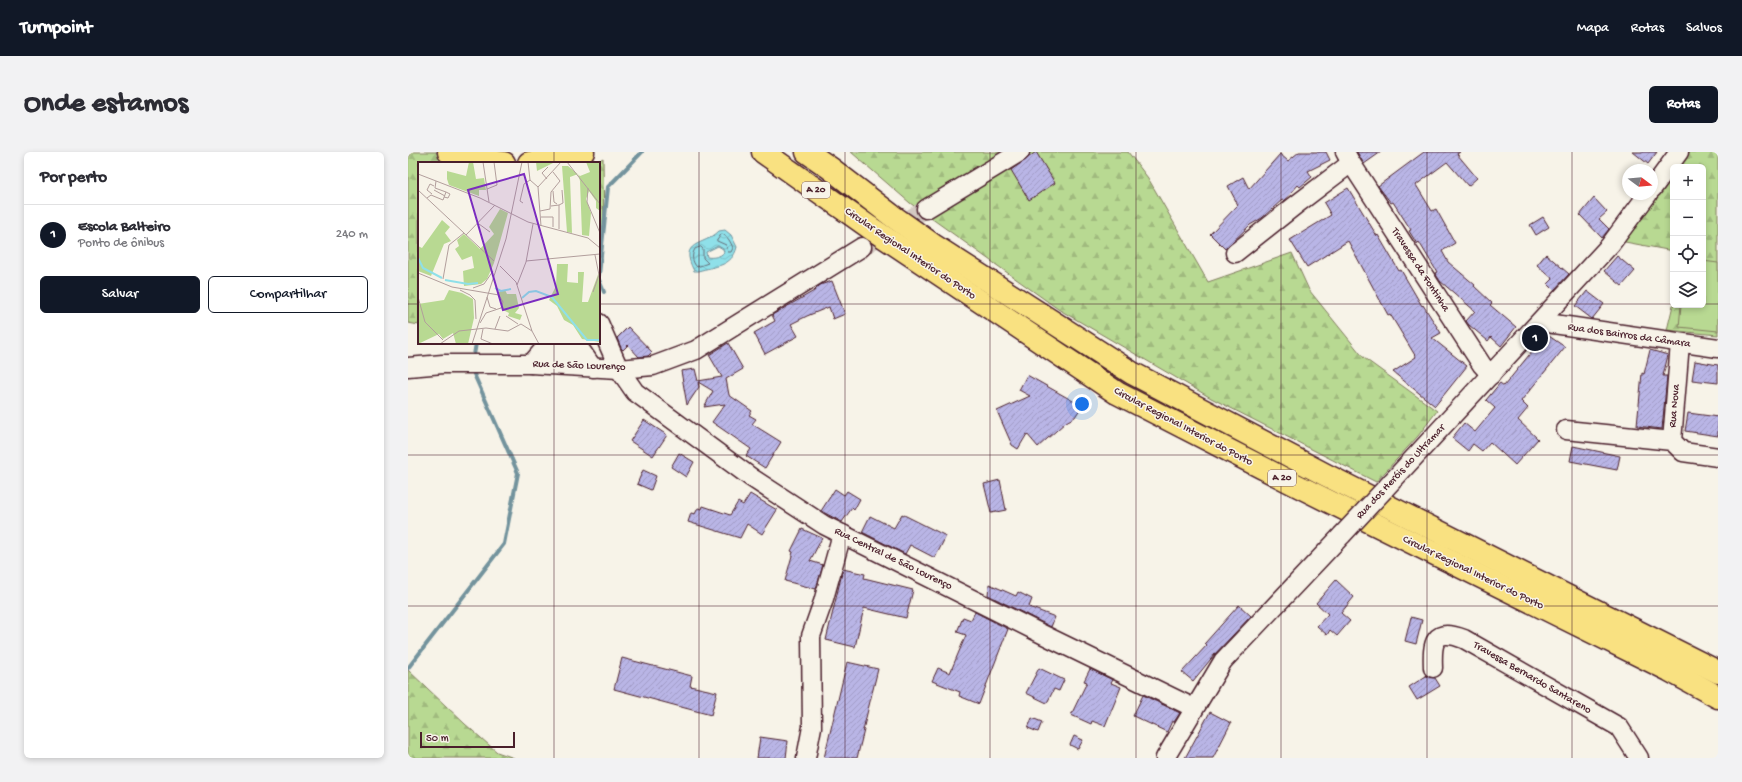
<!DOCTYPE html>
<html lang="pt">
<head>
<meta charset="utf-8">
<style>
	body { margin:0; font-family:"Gochi Hand",sans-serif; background:#f2f2f3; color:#2b2b33 }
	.controls { position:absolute; right:12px; top:12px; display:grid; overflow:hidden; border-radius:6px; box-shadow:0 2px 6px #0003 }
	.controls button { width:36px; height:36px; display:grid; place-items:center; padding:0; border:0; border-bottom:1px solid #e1e1e2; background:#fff; color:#2b2b33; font:20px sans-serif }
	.compass { position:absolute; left:1214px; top:12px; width:36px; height:36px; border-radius:50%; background:#fff; box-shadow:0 2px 6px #0003; rotate:106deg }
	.scale { position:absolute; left:12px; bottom:10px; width:95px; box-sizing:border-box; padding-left:4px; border:2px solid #4a1f2b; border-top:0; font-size:11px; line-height:14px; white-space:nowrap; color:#4a1f2b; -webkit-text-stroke:3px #f7f3e8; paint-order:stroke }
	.you { position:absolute; left:674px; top:252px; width:14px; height:14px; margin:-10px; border:3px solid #fff; border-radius:50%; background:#1a73e8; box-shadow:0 0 0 6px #1a73e833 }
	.badge { display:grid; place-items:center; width:26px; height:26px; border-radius:50%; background:#111827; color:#fff; font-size:13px; font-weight:700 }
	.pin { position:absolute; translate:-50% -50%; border:2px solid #fff; box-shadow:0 1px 4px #0006 }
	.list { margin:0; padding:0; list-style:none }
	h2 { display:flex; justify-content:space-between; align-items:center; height:52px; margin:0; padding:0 16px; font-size:17px }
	h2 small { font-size:13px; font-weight:400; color:#7c7c81 }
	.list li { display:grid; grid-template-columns:26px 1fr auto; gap:12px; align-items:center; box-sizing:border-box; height:60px; padding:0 16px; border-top:1px solid #e1e1e2 }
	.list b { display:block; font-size:15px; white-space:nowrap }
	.list p { margin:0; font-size:13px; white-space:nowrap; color:#7c7c81 }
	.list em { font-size:13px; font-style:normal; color:#7c7c81 }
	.actions { display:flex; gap:8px; padding:12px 16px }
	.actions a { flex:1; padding:9px 0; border:1px solid #111827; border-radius:6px; text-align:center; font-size:14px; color:#111827 }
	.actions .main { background:#111827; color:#fff }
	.icon { flex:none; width:22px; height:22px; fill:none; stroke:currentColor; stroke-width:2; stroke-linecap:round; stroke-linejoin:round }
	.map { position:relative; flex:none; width:1310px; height:606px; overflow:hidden; border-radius:6px }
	header { display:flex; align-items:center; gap:24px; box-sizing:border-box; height:56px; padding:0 20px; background:#111827; color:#fff }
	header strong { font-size:19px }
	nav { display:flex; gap:22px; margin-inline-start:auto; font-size:14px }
	.intro { display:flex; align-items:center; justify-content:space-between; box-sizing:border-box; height:96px; padding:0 24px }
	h1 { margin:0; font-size:28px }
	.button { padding:10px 18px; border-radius:6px; background:#111827; color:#fff; font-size:14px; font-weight:700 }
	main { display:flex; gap:24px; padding:0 24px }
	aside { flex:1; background:#fff; border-radius:6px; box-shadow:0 2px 6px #0003 }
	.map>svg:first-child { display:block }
	.forest { fill:url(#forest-firs); stroke:#817c5e }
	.garden { fill:#b8d992; stroke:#817c5e }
	.water { fill:url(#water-waves); stroke:#73939d; fill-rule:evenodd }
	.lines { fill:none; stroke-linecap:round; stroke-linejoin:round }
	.shore { stroke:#666c77; stroke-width:1 }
	.stream { stroke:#73939d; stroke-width:4 }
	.building { fill:url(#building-hatch); stroke:#4a1f2b }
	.minor-tunnel { stroke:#d4c9c2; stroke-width:18; stroke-dasharray:18 9; stroke-linecap:butt }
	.minor-casing { stroke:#4a1f2b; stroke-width:21 }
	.highway-casing { stroke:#4a1f2b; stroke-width:25 }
	.minor { stroke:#f7f3e8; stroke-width:18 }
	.highway { stroke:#f9e181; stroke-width:22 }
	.minor-bridge-casing { stroke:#4a1f2b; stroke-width:21; stroke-linecap:butt }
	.minor-bridge { stroke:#f7f3e8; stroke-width:18 }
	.grid { fill:none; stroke:#4a1f2b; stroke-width:1; stroke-opacity:0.55 }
	.labels { text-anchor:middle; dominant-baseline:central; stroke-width:3; stroke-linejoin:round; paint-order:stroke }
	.shield { fill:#f7f3e8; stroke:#7e5f64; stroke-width:1 }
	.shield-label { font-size:10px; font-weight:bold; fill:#4a1f2b }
	.street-label { font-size:11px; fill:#4a1f2b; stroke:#f7f3e8 }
	.inset-river { fill:none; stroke:#8fe0e9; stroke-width:2 }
	.inset-road { fill:none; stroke:#b29e9c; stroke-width:1 }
	.view { fill:#7b2cbf; fill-opacity:0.15; stroke:#7b2cbf; stroke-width:2 }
	.inset-edge { fill:none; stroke:#4a1f2b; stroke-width:2 }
</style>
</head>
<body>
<header>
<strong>Turnpoint</strong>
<nav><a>Mapa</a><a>Rotas</a><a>Salvos</a></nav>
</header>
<div class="intro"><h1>Onde estamos</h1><a class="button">Rotas</a></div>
<main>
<aside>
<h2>Por perto<small></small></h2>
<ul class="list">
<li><span class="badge">1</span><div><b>Escola Balteiro</b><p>Ponto de ônibus</p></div><em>240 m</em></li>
</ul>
<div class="actions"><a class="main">Salvar</a><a>Compartilhar</a></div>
</aside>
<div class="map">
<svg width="1310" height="606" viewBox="0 0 1310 606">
	<defs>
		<pattern id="forest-firs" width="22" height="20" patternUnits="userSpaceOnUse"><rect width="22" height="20" fill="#b8d992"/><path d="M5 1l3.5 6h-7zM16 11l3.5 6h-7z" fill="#a0ba7e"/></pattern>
		<pattern id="water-waves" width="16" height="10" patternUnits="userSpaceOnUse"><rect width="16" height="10" fill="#8fe0e9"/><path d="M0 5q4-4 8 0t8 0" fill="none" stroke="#7dc0c8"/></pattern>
		<pattern id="building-hatch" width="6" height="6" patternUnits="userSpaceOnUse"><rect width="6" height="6" fill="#b9b5e6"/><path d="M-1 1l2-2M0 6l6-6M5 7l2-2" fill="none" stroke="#a19bc5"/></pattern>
	</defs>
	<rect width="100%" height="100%" fill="#f7f3e8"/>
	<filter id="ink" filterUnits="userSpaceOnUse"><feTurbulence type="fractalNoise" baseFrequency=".025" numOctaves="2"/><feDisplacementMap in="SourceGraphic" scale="8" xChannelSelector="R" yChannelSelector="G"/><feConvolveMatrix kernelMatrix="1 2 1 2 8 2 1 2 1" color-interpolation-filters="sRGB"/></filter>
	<g filter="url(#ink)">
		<g class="forest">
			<path d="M5,0H28L37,11H11V173L0,171V6Z"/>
			<path d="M443,0H720L740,26L800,130L884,101L901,138L956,206L1029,259L1010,284L968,330L803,246L650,157L502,51Z"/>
			<path d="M1281,0H1310V183L1259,178L1265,153H1295V15H1270Z"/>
			<path d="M195,6L196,81V83L191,82V11H187Z"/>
			<path d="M1265,22V99L1217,90L1216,89Z"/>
			<path d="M0,518L57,572L89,600L106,606H0Z"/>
		</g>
		<path class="garden" d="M1295,109L1310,111V179L1271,175L1273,153H1295Z"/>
		<path class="water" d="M317,78L323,83L329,95C324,115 307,114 290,119H286C270,88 295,95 311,79ZM310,94L315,97L316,100C313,105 304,106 299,105L298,100Z"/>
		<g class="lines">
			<g class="shore">
				<path d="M314,82C320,84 323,91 325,96L323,100H320L318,93L309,89Z"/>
				<path d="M293,95L295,97V106L300,111L289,115C284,110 283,103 287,97Z"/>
			</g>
			<g class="stream">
				<path d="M191,123L200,35L234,0"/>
				<path d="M191,128L196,140"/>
				<path d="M66,203L68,191"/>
				<path d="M0,516L96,392L110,321L65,220"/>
			</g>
		</g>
		<g class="building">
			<path d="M628,0L647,31L621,48L603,18Z"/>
			<path d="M891,0H918L922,8L900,19L904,25L892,35L890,33L876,49L874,48L854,66L842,73L817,97L802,82L830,53L820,34L835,25L841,37L872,2L880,9Z"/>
			<path d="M949,0H973L956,12Z"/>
			<path d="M1016,0H1052L1049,2L1069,26L1060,34L1039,10L1008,33L1024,59L1028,57L1047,91L1034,99L1040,110L1067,133L1066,134L1084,151L1082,153L1108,175L1093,194L1083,185L1080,189L1061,173L1058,169L1067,159L1032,129L1027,121L1029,120L1011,90L1009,92L1001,79L1003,78L985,50L983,51L970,34Z"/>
			<path d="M1225,0H1249L1240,12Z"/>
			<path d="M940,36L969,84L970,83L991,119L993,118L1014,154L1015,153L1033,181L1024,186L1059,214L1027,254L985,220L1008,205L982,162L980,163L940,89L899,115L882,88L923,63L916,51Z"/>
			<path d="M1186,46L1199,60L1191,67L1201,77L1194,86L1172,63Z"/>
			<path d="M1135,65L1141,75L1128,83L1122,73Z"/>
			<path d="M1138,102L1161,122L1146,138L1140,132L1145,127L1129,113Z"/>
			<path d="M1209,104L1227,119L1214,134L1196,119Z"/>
			<path d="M424,129L437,162L425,167L421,155L399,164L383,172L390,184L357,202L346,181L367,169L364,163L406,139L412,133Z"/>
			<path d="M1179,139L1196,152L1184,167L1167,154Z"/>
			<path d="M220,175L244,200L240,204L231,205L220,193L215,198L213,196L209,186Z"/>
			<path d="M1138,182L1157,195L1113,249L1120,256L1110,268L1130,287L1107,313L1082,290L1074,299L1065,292L1060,299L1044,286L1056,271L1067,280L1087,256L1078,248L1092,231L1096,234Z"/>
			<path d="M320,191L335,217L318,227L321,243L344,259L341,263L348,267L344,272L373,290L357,316L338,304L343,297L304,270L317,252L296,255L305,239L290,230L291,235L279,253L273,219L287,217L290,229L314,225L301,203Z"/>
			<path d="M1242,198L1260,203L1255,224H1259L1254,277L1229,274L1234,221L1236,222Z"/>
			<path d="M1287,209L1310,213V231L1284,228Z"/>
			<path d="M619,223L674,254L667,265L658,270L630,295L619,282L610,297L604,293L589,259L622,244L611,238Z"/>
			<path d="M1280,261L1310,265V284L1277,279Z"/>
			<path d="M236,268L259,283L245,304L222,289Z"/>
			<path d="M1165,294L1212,304L1209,318L1162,309Z"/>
			<path d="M271,301L286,310L278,325L263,315Z"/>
			<path d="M235,318L248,324L243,338L229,332Z"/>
			<path d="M592,328L598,358L583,361L576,332Z"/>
			<path d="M427,337L436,343L439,339L452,347L446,358L444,356L434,370L413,359Z"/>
			<path d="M342,342L369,358L354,382L339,372L332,386L280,370L283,361L287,362L290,356L294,357L295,354L322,363L330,350L335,353Z"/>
			<path d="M494,362L538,384L527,406L502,393L497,402L454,380L462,364L486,376Z"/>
			<path d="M394,377L414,386L402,409L415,413L408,437L377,429L385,400L383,399Z"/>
			<path d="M435,417L457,422L456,426L505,438L498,466L456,456L447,495L418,488Z"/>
			<path d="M928,428L946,445L933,461L942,469L929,484L922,478L919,483L909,474L920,462L908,451Z"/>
			<path d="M581,432L608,444L610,440L624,447L621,455L647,465L643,475L580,443Z"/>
			<path d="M831,453L843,464L807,502L785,529L774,520L799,493L797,491Z"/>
			<path d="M567,460L600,477L571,552L551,544L552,540L524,529L530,516L542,521L558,483L549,480L555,465L563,468Z"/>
			<path d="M1003,465L1014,468L1008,492L997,489Z"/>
			<path d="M214,506L284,524L282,534L309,540L303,563L206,537Z"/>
			<path d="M439,510L470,517L455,578H456L449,606H416Z"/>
			<path d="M631,516L656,528L651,539L646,537L639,551L618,541Z"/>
			<path d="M682,517L705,528L703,531L713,535L697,574L684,569L683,572L663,563L679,530L676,529Z"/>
			<path d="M1018,524L1027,526L1032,534L1009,548L1001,535Z"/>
			<path d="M735,543L772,561L766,570L764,569L759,580L725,564Z"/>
			<path d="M802,560L823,571L805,606H777Z"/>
			<path d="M624,566L634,570L630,580L620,576Z"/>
			<path d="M666,584L675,588L670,597L662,593Z"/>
			<path d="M352,585L380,589L378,606H349Z"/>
		</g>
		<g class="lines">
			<path class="minor-tunnel" d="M454,95L518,57"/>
			<g class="minor-casing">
				<g id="minor">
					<path d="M937,0L943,11L1074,213L1083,223"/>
					<path d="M1244,37L1271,0"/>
					<path d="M518,57L612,0"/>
					<path d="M827,101L889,52L943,11"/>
					<path d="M1132,170L1310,196"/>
					<path d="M191,171L211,217L227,240L344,326L416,373L636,483L786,556"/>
					<path d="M1272,191L1264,289L1275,300L1310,305"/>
					<path d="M123,212L135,198L174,200L185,216"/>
					<path d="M0,215L35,212H123L211,217L245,214L288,198L454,95"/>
					<path d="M1158,278L1264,289"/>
					<path d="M976,338L1202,93L1240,42"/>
					<path d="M1025,516C1024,491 1025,475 1056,487L1211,575L1231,606"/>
					<path d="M398,606L404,575L403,484L415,450L434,382"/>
					<path d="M757,606L815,509L934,383"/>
				</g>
			</g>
			<g class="highway-casing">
				<g id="highway">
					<path d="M41,0L54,11"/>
					<path d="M67,0L83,9L96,11"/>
					<path d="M355,0L461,75L709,241L890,334L1261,518L1310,545"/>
					<path d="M399,0L422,16L483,63L525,93L724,221L918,323L1310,520"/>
					<path d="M121,11L137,8L150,0"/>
					<path d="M161,11L175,0"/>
				</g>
			</g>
			<use href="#minor" class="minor"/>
			<use href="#highway" class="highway"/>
			<g class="minor-bridge-casing">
				<path id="minor-bridge" d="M934,383L976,338"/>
			</g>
			<use href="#minor-bridge" class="minor-bridge"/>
		</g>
	</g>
	<path class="grid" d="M146,0V11M291,0V606M437,0V606M582,0V606M728,0V606M873,0V606M1019,0V606M1164,0V606M0,152H11M191,152H1265M1295,152H1310M146,191V606M0,303H1310M0,454H1310"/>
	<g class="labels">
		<g class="shield">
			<rect x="394" y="30" width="28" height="16" rx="3"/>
			<rect x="860" y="318" width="28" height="16" rx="3"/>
		</g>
		<g class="shield-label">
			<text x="408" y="38">A 20</text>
			<text x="874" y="326">A 20</text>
		</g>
		<g class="street-label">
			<text transform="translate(502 102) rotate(34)">Circular Regional Interior do Porto</text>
			<text transform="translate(1012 118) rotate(57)">Travessa da Fontinha</text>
			<text transform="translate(1221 184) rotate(8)">Rua dos Bairros da Câmara</text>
			<text transform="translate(171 214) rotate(2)">Rua de São Lourenço</text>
			<text transform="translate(1267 254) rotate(-85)">Rua Nova</text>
			<text transform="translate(775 275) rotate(28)">Circular Regional Interior do Porto</text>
			<text transform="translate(993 320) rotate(-47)">Rua dos Heróis do Ultramar</text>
			<text transform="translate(485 407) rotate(26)">Rua Central de São Lourenço</text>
			<text transform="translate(1065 421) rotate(26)">Circular Regional Interior do Porto</text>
			<text transform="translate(1124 526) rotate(30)">Travessa Bernardo Santareno</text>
		</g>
	</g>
	<g transform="translate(10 10)">
		<rect width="182" height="182" fill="#f7f3e8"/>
		<path d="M51,0H55L58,17L66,16L68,28H61V34L31,23L29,17V9L48,14ZM118,0H137L119,9ZM168,0H182V49L178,46V39L171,29L168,37L173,51L171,74L164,73L162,19L160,12L152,15L154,71L149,70L144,4H150L162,14L172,10ZM82,47L90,51L76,101L69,117L63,122L46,124L45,109L56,106L54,94L44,98L37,87L41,84L39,78L46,72L62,87L76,72L71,65ZM24,58L32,65L27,71L33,79L26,82L13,114L0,109V84L4,86ZM139,102H150L149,120L160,121V110H166L164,140H170L182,107V180L164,177L155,163L146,158L139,144L131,138L138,124ZM31,128L44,131L55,137L56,156L50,182H38L35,171L25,177L21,172L0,182V142L26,138ZM87,128L89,132H98L101,146L97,151L104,153L102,158L90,154L91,151L83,147L85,145L80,130Z" fill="#b8d992"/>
		<path class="inset-river" d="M0,96L5,106L24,116M27,118L50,122L60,121M77,126L83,129L93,127M104,136L111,130L118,129L134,135L169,178H182"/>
		<path class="inset-road" d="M65,0L71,40M110,0L112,18L120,25M149,0L182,42M0,12L62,36L110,60L170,76L182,86M129,17L124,11L130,5M170,26L169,40L182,71M69,27L79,23L76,0M0,28L76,99M16,28L27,34M135,29L136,40L139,42M14,32L9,28L12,22L16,24M26,35L30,36L32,32L28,30M9,36L13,33L25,38L28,30L17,26L18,19M105,41L102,39L106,22L112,18M141,43L145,41L144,28M133,44L141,43V67M122,49L132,47L133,30L142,19L135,10M123,55H135V65M61,62L72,70M123,64L120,25L143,0M48,73L77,43M108,99L182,92M82,104L98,120L114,169M0,111L34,125L81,133L85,140L83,146L68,151L62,161M25,117L31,83L46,71M99,123L108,100L115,62M55,126L66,122L75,109M42,128L52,133L57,138L58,157M175,130L181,113L177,93M0,135L7,160L25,178M69,135L72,145L78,147M88,154L100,162M65,167L63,177L75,182M77,167L82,154M22,182L41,169L68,166L90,169L103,162L114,169L121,182M54,182L88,77L104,0"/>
		<path class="view" d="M106,12L140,132L85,148L50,28Z"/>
		<rect width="182" height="182" class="inset-edge"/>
	</g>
</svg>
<div class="controls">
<button>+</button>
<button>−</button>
<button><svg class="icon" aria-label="locate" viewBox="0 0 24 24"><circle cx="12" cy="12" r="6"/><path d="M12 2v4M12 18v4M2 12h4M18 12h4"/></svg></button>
<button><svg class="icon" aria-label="layers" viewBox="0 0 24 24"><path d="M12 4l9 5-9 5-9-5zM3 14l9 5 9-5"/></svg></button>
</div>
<svg class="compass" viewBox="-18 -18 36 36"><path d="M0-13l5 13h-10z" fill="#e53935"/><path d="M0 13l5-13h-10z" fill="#7c7c81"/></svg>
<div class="scale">50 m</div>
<div class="you"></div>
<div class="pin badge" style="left:1127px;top:186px">1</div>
</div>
</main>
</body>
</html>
